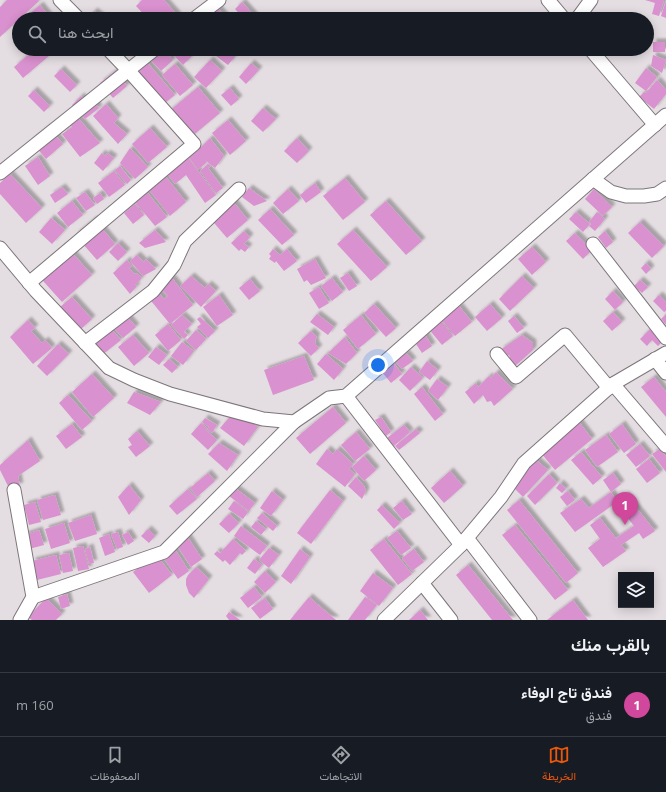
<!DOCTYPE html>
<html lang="ar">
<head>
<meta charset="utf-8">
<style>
	body { margin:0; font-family:"Open Sans",Vazirmatn,sans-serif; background:#242831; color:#f1f3f6; direction:rtl }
	.controls { position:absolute; right:12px; bottom:12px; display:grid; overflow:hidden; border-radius:0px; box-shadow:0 2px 10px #0003 }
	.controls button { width:36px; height:36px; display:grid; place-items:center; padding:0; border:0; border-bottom:1px solid #363941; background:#171b24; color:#f1f3f6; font:20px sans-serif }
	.you { position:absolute; left:378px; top:365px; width:14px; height:14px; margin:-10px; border:3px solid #fff; border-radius:50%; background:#1a73e8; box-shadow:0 0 0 6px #1a73e833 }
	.badge { display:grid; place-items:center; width:26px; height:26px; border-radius:50%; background:#ea580c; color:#fff; font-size:13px; font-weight:700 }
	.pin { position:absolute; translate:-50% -33px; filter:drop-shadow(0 1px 2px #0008) }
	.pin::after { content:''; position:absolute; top:21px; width:14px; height:12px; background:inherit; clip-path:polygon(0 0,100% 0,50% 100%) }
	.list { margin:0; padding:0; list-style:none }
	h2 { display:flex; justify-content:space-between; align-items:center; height:52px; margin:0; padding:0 16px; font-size:17px }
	h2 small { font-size:13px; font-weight:400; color:#9ea1a6 }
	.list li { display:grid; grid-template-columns:26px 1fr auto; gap:12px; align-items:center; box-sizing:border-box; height:64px; padding:0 16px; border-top:1px solid #363941 }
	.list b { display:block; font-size:15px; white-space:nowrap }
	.list p { margin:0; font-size:13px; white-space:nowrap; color:#9ea1a6 }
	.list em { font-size:13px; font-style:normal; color:#9ea1a6 }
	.icon { flex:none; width:22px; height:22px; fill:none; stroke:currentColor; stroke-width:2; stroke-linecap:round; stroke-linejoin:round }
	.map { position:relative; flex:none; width:666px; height:620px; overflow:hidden; direction:ltr }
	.search { position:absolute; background:#171b24; box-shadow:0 2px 10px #0003; left:12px; right:12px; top:12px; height:44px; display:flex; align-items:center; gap:10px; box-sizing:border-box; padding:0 14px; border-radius:22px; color:#9ea1a6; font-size:15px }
	.sheet { height:116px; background:#171b24 }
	nav { display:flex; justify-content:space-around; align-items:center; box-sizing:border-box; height:56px; border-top:1px solid #363941; background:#171b24; font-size:11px; color:#9ea1a6 }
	nav a { display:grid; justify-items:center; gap:2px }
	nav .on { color:#ea580c }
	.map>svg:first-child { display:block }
	.building { fill:#da91cf; filter:url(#shadow) }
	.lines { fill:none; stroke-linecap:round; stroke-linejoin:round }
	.minor-casing { stroke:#7c767b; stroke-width:15 }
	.minor { stroke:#fff; stroke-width:13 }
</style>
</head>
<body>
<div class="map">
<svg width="666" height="620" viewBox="0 0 666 620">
	<defs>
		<filter id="shadow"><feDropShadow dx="3.5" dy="-3.5" stdDeviation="1" flood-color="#0004"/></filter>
	</defs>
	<rect width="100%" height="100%" fill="#e4dde2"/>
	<g class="building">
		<path d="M7,0H38L39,1L0,37V7Z"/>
		<path d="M142,0H164L178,16L174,19H148L136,6Z"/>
		<path d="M645,0H664L659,16L652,14L655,3Z"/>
		<path d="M666,1V18L661,16Z"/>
		<path d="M242,2L257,19H244L235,9Z"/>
		<path d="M40,5L51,19H25L24,18Z"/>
		<path d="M217,7L227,19H204Z"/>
		<path d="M94,11L104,19H87Z"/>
		<path d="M19,28V42L12,34Z"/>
		<rect x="653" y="42" width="12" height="10"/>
		<path d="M35,49H57L23,78L14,67Z"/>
		<path d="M125,49H132L128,53Z"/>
		<path d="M148,49H163L173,60L161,71L144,53Z"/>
		<path d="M168,49H189L194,54L183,65Z"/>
		<path d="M194,49H209L200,56Z"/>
		<path d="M222,49H234L238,53L228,65L216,56Z"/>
		<path d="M141,55L175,95L160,107L126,67Z"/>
		<path d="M653,55L666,60L662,73L651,66Z"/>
		<path d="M210,60L222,71L206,88L194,77Z"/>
		<path d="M251,63L259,70L246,84L239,77Z"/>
		<path d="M175,64L193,85L180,96L162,75Z"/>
		<path d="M646,68L657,77L646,91L635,83Z"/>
		<path d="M61,69L77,85L70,92L54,76Z"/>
		<path d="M115,71L127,86L113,98L100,83Z"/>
		<path d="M657,80L666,90V94L654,109L639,97L644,92L646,93Z"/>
		<path d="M198,87L220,113L190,138L168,112Z"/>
		<path d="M230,88L239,99L231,106L221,95Z"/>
		<path d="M34,90L50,106L44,112L28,96Z"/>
		<path d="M81,96L86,102L90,98L99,108L85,119L72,105Z"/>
		<path d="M106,104L118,118L114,123L127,134L118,144L93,116Z"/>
		<path d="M263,108L276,119L263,132L251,121Z"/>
		<path d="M72,111L100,143L80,157L62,134L72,127L64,117Z"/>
		<path d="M228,120L246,141L230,155L212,133Z"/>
		<path d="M48,127L63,144L46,159L31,141Z"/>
		<path d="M150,128L167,147L148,163L132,144Z"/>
		<path d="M210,138L224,156L215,168L205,160L207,162L198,170L184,150L188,146L196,152Z"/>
		<path d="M297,138L309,151L297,163L284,151Z"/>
		<path d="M130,148L148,167L135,179L120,163Z"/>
		<path d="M183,151L216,195L205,203L186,175L175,184L162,167Z"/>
		<path d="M102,153L105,156L107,153L114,158L103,171L94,163Z"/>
		<path d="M38,157L50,176L38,185L25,166Z"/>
		<path d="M208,164L211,166L208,168L223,188L216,193L200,171Z"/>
		<path d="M120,166L131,180L127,184L115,170Z"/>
		<path d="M114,171L125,185L109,197L98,183Z"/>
		<path d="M162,172L186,202L170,216L145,185Z"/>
		<path d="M10,174L42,208L26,223L0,194V183Z"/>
		<path d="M345,178L365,202L343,220L323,196Z"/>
		<path d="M315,183L321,192L306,203L300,195Z"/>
		<path d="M62,187L68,194L55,203L50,195Z"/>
		<path d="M143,187L167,217L155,226L131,197Z"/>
		<path d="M249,188L267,201L254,206L242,197Z"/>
		<path d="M288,189L299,201L283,214L273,203Z"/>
		<path d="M594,189L612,207L603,216L585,199Z"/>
		<path d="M85,192L95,205L86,211L76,198Z"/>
		<path d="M100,193L104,199L97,204L93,198Z"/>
		<path d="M231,199L248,220L227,238L209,217Z"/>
		<path d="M72,201L83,215L68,227L57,213Z"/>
		<path d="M386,201L422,241L406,255L370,215Z"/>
		<path d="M135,204L144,215L133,224L124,213Z"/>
		<path d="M270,209L294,235L282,245L258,220Z"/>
		<path d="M576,212L590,224L583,232L569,219Z"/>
		<path d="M597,212L605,219L595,231L589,226L591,224L589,222Z"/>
		<path d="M51,218L65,230L52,244L39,232Z"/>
		<path d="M94,219L115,244L97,260L75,235Z"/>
		<path d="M640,222L664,246L652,258L628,233Z"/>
		<path d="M155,230L166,242L145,248L139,243Z"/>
		<path d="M353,230L387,267L371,281L337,244Z"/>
		<path d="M244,231L250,237L244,244L249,247L245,252L241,249L239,251L231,243Z"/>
		<path d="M605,231L613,242L606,248L598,237Z"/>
		<path d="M575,233L592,250L583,259L566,241Z"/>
		<path d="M118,243L127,252L118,261L109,252Z"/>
		<path d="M65,245L92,275L62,302L35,272Z"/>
		<path d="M532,247L546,262L532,275L518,259Z"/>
		<path d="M273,249L280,255L287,249L297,261L284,271L276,261L275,263L269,259L271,256L269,254Z"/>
		<path d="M137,255L144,262L146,259L156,269L143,276L130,261Z"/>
		<path d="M315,259L326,278L311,285L307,280L304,282L297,269Z"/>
		<path d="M127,260L132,266L129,268L135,274L137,273L142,278L135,285L137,286L130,294L113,273Z"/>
		<path d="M646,263L651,269L646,274L641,268Z"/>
		<path d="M348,273L357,286L349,291L340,278Z"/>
		<path d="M191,276L205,288L208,284L216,291L201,307L180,286Z"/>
		<path d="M522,276L534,288L510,311L499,299Z"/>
		<path d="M172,278L193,305L170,324L147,296L156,290L164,299L168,296L159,287Z"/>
		<path d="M332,278L343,292L332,301L321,286Z"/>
		<path d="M250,279L260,291L249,300L239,288Z"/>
		<path d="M640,280L648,287L642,293L634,286Z"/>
		<path d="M319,287L329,303L319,309L309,293Z"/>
		<path d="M613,291L623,302L615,310L605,299Z"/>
		<path d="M219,295L233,315L217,326L203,307Z"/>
		<path d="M659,295L666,302V311L664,312L653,301Z"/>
		<path d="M72,297L92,319L80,330L60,307Z"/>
		<path d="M374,304L396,328L386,337L364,313Z"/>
		<path d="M490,304L502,318L487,331L475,317Z"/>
		<path d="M459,306L472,322L455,336L442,320Z"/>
		<path d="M613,312L622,322L612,331L603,321Z"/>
		<path d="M125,314L136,327L123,338L112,326Z"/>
		<path d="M317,314L334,327L328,335L310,322Z"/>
		<path d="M666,314V325L661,319Z"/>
		<path d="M182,315L192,324L184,332L188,335L184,339L171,325Z"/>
		<path d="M361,315L376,334L358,349L343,330Z"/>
		<path d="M514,316L524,328L517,333L508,321Z"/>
		<path d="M200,317L215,331L208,338L197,327L201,324L197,319Z"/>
		<path d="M438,317L453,336L442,345L427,327Z"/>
		<path d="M28,320L35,328L31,331L42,343L45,340L52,348L33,364L10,337Z"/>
		<path d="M106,323L121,340L102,355L88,339Z"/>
		<path d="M168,324L181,340L168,351L155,335Z"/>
		<path d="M650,329L663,341L658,346L652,340L647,346L640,339Z"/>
		<path d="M196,330L206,339L196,350L186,341Z"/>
		<path d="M311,331L317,337L315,340L316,345L319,348L311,356L298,343Z"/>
		<path d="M424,333L432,346L422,353L414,341Z"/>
		<path d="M133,335L149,353L134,366L118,347Z"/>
		<path d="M522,335L533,343V350L514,367L508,360L510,358L509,355L506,357L500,350Z"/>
		<path d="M345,337L357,353L346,364L328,353Z"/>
		<path d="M182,342L194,351L183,365L171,356Z"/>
		<path d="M58,344L69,354L47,376L37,366Z"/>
		<path d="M156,347L167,355L159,365L148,357Z"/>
		<path d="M406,353L413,361L402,369L395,361Z"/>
		<path d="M326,354L343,369L334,380L317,364Z"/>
		<path d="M304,356L314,380L273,395L264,370Z"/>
		<path d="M169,359L178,367L172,373L163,365Z"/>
		<path d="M427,361L438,370L430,380L419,372Z"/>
		<path d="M393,362L402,374L391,383L381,371Z"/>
		<path d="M411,367L423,378L410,391L399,380Z"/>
		<path d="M496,372L513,389L494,406L491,401L487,402L483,395L474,404L465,392L476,383L478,387L489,376L491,378Z"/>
		<path d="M92,374L114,398L93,417L72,392Z"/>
		<path d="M654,377L666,392V417L641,387Z"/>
		<path d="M437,379L448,387L438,400L428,391Z"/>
		<path d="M422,387L443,414L435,421L414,394Z"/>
		<path d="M134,392L161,402L150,415L127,403Z"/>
		<path d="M68,395L92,421L82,430L59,403Z"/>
		<path d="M333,407L346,423L310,454L296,438Z"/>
		<path d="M234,412L258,427L244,446L220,428Z"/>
		<path d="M381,417L391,432L386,436L375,420Z"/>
		<path d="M205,418L217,425L212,433L207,429L209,427L202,422Z"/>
		<path d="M579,422L592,439L555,470L541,453Z"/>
		<path d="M201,423L207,428L206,430L217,440L208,450L191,434Z"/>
		<path d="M72,424L82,437L66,449L56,436Z"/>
		<path d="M622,424L636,444L624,453L609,434Z"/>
		<path d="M404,425L410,432L394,446L387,438Z"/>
		<path d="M416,429L420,433L399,450L395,446Z"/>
		<path d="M137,431L150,446L136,457L128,447L132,445L128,439Z"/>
		<path d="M356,432L370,449L355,461L341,445Z"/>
		<path d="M606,435L618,452L597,467L585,450Z"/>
		<path d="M28,440L40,461L18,476L20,486L9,488L0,470V465Z"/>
		<path d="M219,443L238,455L227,471L208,454Z"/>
		<path d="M640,444L650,456L636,467L626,455Z"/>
		<path d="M327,449L333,454L337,449L353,464L349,469L355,474L345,487L316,464Z"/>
		<path d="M660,449L666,457V472L652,454Z"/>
		<path d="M581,452L602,477L593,485L571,460Z"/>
		<path d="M364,456L376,470L364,481L352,467Z"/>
		<path d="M649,459L660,473L647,483L636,469Z"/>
		<path d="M536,460L548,470L523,497L512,486Z"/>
		<path d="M450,471L463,486L444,503L431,488Z"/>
		<path d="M208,473L215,481L197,497L190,488Z"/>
		<path d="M613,473L621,484L611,492L603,480Z"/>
		<path d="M549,474L557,483L535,505L527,496Z"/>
		<path d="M356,477L364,486L366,491L362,499L348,486Z"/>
		<path d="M560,483L566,489L562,493L556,488Z"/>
		<path d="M129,485L141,500L129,515L118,497Z"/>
		<path d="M235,488L255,503L249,511L229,496Z"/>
		<path d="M188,489L197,499L177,515L169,506Z"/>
		<path d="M330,490L343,501L311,544L297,533Z"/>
		<path d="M272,491L283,500L271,516L260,508Z"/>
		<path d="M568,491L575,500L567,506L560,497Z"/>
		<path d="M611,492L617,502L575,532L560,513L581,499L589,508Z"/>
		<path d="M55,495L61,515L43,520L37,500Z"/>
		<path d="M626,495L655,531L643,539L639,533L621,545L616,538L634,526L618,506L617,501Z"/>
		<path d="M519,500L578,573L566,583L507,510Z"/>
		<path d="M234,501L248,512L243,519L228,509Z"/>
		<path d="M402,501L412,514L403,520L393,508Z"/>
		<path d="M35,502L41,522L29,525L24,505Z"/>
		<path d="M382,505L400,523L394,529L377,510Z"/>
		<path d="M262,513L277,526L273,531L257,518Z"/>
		<path d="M229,514L239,523L229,533L219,524Z"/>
		<path d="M91,515L97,534L75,541L68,523Z"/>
		<path d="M600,518L626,551L603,567L588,548L600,539L590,525Z"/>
		<path d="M256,521L266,529L261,535L251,527Z"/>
		<path d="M64,523L70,543L51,549L45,529Z"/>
		<path d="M515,525L568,590L555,600L502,535Z"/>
		<path d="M241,526L267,546L260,555L234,536Z"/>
		<path d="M148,529L155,536L149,543L141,536Z"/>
		<path d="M39,530L44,545L29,549L24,535Z"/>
		<path d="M397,531L411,548L401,555L387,538Z"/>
		<path d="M118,532L123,547L117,549L111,534Z"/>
		<path d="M128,532L134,541L128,545L122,535Z"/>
		<path d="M185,533L202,559L191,567L174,541Z"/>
		<path d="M109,534L115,552L105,556L99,538Z"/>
		<path d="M233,539L246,551L242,555L240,553L230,565L225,560L223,562L214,554L217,551L220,553Z"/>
		<path d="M384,539L412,574L398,585L370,550Z"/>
		<path d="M83,546L89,569L78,571L73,548Z"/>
		<path d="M90,547L94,563L89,564L85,549Z"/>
		<path d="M174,548L189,571L178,579L162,556Z"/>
		<path d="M269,548L279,555L269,568L259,560Z"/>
		<path d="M300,549L310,557L291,584L281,576Z"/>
		<path d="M414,549L424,562L412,571L402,558Z"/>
		<path d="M69,553L73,571L63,573L59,555Z"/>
		<path d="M156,554L172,575L149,593L133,572Z"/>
		<path d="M56,555L61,574L37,580L32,561Z"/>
		<path d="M254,559L262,565L255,574L247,568Z"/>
		<path d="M468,565L513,620H492L456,575Z"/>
		<path d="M196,567L209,579L194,598L189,593L186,585V579L188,575Z"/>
		<path d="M265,571L276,582L265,593L254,582Z"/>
		<path d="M373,573L393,588L379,606L360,591Z"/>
		<path d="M254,587L262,597L248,608L240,598Z"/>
		<path d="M67,594L70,606L61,609L58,597Z"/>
		<path d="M309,597L336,620H290Z"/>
		<path d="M365,597L377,605L365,620H348Z"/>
		<path d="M46,598L62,614L56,620H32L28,617Z"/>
		<path d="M265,598L273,609L260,619L251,608Z"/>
		<path d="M573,600L588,620H547Z"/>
		<path d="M420,610L428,620H409Z"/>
		<path d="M229,612L240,620H229L226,616Z"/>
	</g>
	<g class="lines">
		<g class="minor-casing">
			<g id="minor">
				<path d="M60,0L79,19"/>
				<path d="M548,0L564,19"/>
				<path d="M194,19L219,0"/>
				<path d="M577,19L591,0"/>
				<path d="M590,49L655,125"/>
				<path d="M0,173L155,49"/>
				<path d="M593,179L611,192L626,196H644L657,194L666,188"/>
				<path d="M593,244L666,338"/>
				<path d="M0,248L36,291L109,368L134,380L170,394L263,419L294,422L329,398L346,396L666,115"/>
				<path d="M29,283L194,144L128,70L108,49"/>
				<path d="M85,343L153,291L174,265L185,241L239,189"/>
				<path d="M497,354L516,377L565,335L609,388"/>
				<path d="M655,359L666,373"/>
				<path d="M613,384L666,446"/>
				<path d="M346,396L461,545"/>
				<path d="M14,490L33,597L20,620"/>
				<path d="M467,538L530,620"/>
				<path d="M422,583L451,620"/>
				<path d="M33,597L164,552L294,422"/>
				<path d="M384,620L461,545L501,497L524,463L613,384L666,353"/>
			</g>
		</g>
		<use href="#minor" class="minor"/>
	</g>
</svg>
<div class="controls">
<button><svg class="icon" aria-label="layers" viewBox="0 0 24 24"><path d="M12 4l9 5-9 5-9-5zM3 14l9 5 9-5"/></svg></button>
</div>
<div class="you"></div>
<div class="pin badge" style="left:625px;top:525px;background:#d1479c">1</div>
<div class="search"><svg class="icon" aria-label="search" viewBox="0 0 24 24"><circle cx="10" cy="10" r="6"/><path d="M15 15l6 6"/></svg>ابحث هنا</div>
</div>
<section class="sheet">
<h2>بالقرب منك<small></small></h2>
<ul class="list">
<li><span class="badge" style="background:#d1479c">1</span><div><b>فندق تاج الوفاء</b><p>فندق</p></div><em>160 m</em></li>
</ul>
</section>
<nav>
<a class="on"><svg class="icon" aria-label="map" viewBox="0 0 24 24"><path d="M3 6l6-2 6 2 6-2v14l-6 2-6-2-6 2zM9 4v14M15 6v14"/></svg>الخريطة</a>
<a><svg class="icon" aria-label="directions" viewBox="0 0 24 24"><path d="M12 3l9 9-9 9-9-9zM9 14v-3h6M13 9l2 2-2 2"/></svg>الاتجاهات</a>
<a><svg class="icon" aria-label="saved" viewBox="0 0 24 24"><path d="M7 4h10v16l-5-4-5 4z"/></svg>المحفوظات</a>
</nav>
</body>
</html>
